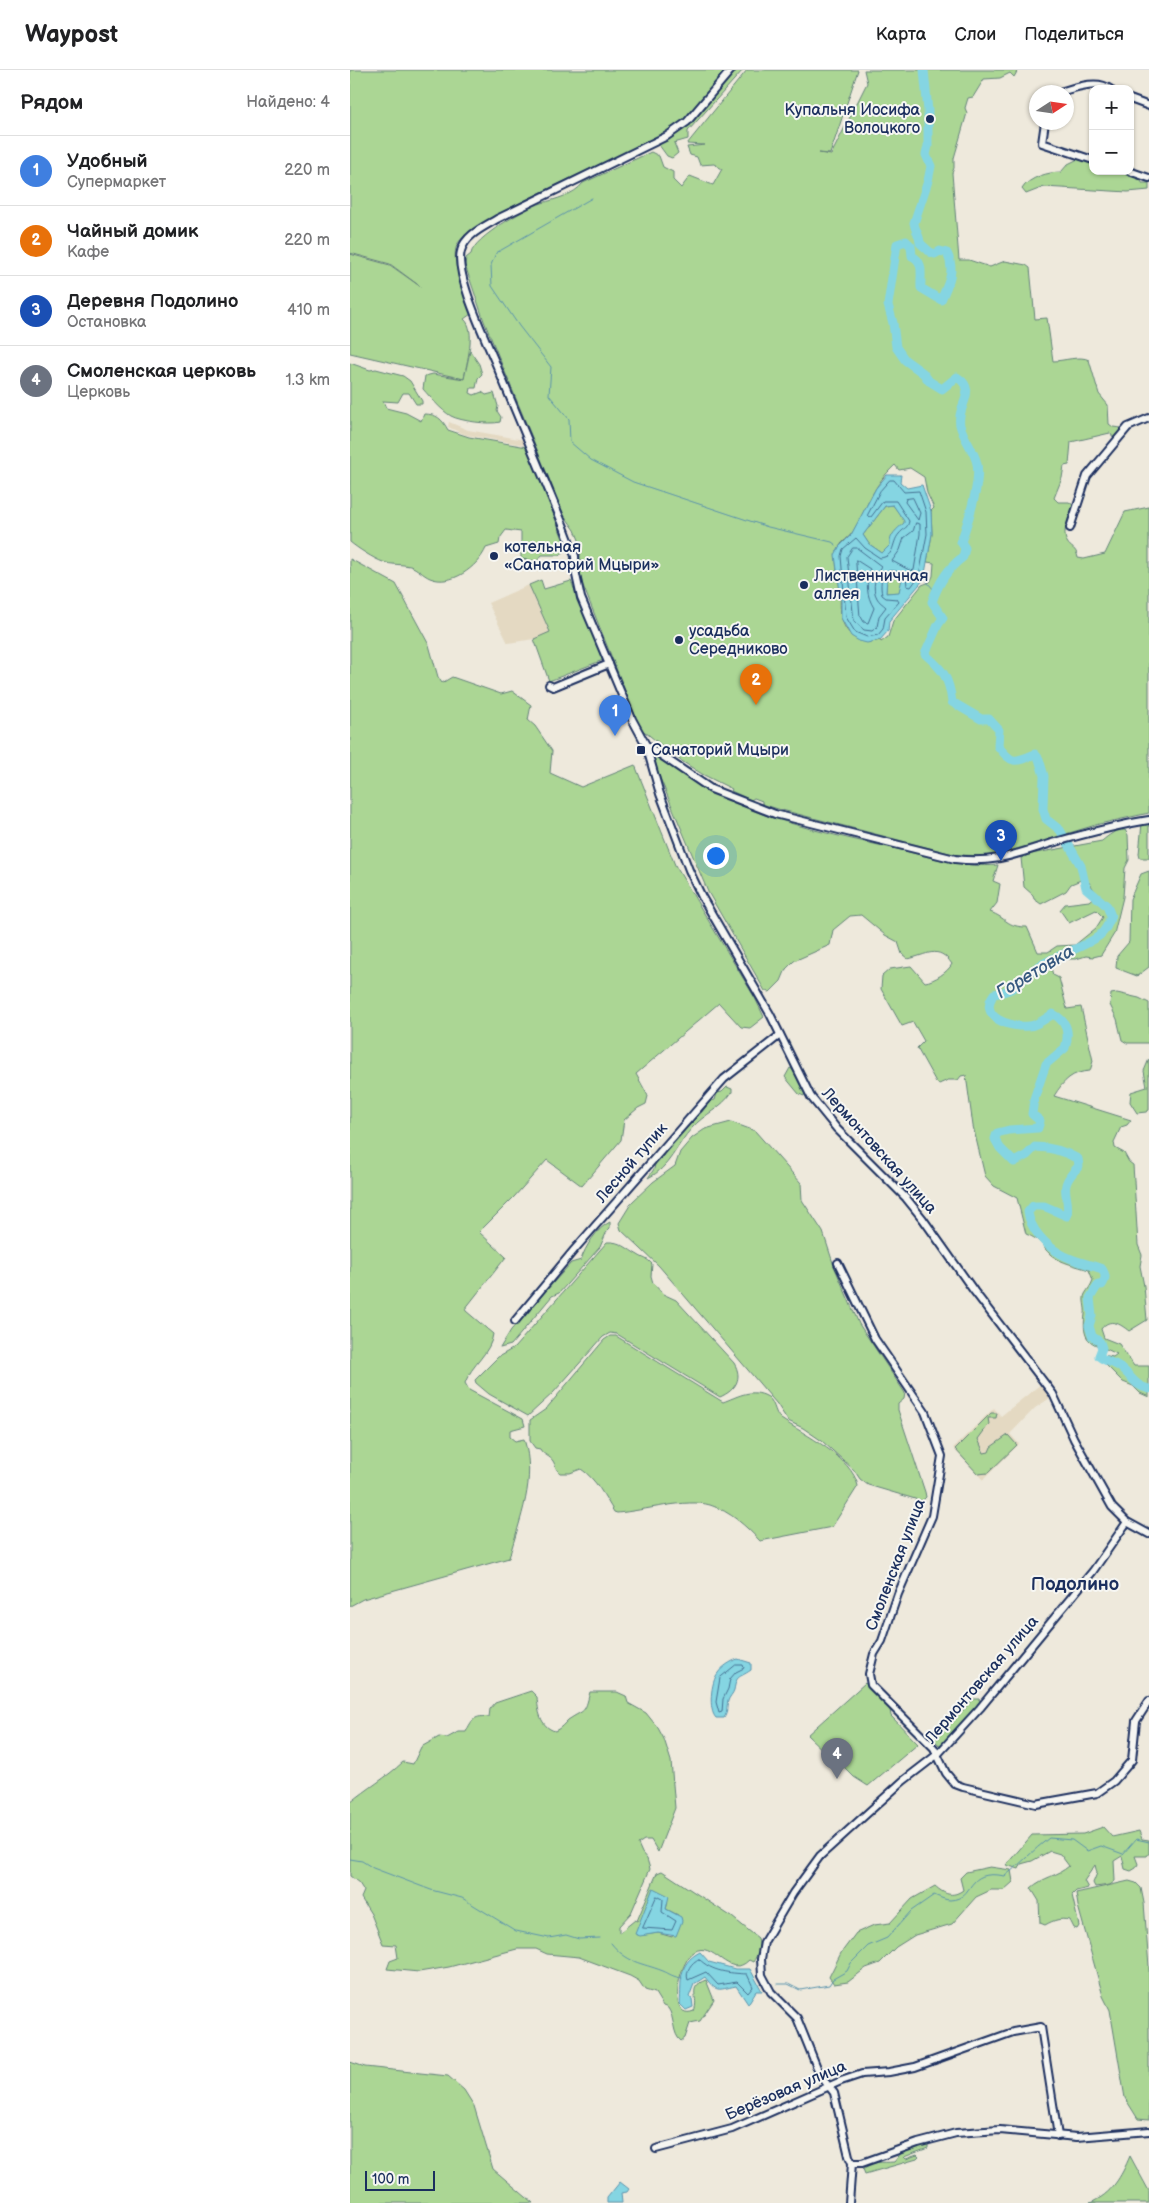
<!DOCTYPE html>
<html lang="ru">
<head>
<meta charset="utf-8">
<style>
	body { margin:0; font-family:"Balsamiq Sans",sans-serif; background:#f6f6f6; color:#202124 }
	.controls { position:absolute; right:15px; top:15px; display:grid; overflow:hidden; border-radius:10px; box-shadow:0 1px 4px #0004 }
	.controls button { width:45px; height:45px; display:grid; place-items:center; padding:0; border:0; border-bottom:1px solid #e0e0e0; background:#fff; color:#202124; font:25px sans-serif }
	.compass { position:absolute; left:679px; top:15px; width:45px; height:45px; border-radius:50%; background:#fff; box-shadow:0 1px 4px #0004; rotate:78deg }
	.scale { position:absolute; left:15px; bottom:12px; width:70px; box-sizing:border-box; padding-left:5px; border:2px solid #1b2f5e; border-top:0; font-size:14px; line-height:18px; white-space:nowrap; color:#1b2f5e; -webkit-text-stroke:4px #f6f6f2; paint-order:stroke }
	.you { position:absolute; left:365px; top:785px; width:18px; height:18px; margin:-12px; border:4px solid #fff; border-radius:50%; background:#1a73e8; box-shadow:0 0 0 8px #1a73e833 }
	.badge { display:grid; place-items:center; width:32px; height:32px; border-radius:50%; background:#111827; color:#fff; font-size:16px; font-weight:700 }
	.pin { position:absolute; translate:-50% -41px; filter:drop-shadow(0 1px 2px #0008) }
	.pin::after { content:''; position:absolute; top:26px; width:18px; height:15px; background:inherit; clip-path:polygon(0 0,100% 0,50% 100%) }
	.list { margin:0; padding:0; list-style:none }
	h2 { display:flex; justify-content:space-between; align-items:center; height:65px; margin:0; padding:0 20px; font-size:21px }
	h2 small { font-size:16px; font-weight:400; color:#757577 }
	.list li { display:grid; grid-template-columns:32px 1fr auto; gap:15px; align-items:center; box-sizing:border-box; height:70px; padding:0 20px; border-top:1px solid #e0e0e0 }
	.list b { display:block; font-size:19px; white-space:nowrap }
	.list p { margin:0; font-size:16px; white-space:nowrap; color:#757577 }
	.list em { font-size:16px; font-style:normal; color:#757577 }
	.map { position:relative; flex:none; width:799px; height:2133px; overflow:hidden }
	header { display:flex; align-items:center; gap:30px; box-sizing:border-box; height:70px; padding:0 25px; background:#fff; border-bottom:1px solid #e0e0e0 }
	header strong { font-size:24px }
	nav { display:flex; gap:28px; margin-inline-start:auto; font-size:18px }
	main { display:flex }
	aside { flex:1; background:#fff }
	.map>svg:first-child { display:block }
	.built { fill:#e4d9c2 }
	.green { fill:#abd694; stroke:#638279; fill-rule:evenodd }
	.water { fill:#85d5e2; stroke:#5b93ad; fill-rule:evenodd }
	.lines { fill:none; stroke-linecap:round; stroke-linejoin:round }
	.shore { stroke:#457193; stroke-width:1 }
	.stream { stroke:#5b93ad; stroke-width:1 }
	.river { stroke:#85d5e2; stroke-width:9 }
	.minor-casing { stroke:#1b2f5e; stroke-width:10 }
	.minor { stroke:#f6f6f2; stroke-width:6 }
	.poi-dot { fill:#1b2f5e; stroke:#f6f6f2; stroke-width:2 }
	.labels { text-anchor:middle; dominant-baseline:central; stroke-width:4; stroke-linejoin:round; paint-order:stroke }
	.poi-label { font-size:16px; fill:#1b2f5e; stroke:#f6f6f2; text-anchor:start }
	.street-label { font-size:16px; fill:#1b2f5e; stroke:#f6f6f2 }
	.water-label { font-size:18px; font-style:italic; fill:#36587f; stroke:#f6f6f2 }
	.quarter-label { font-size:19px; font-weight:bold; fill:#1b2f5e; stroke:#f6f6f2 }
</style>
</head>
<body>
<header>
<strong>Waypost</strong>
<nav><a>Карта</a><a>Слои</a><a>Поделиться</a></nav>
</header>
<main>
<aside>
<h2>Рядом<small>Найдено: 4</small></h2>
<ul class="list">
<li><span class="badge" style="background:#3f7fe0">1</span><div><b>Удобный</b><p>Супермаркет</p></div><em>220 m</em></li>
<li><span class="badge" style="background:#e8710a">2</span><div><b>Чайный домик</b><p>Кафе</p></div><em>220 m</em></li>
<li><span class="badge" style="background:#1a4fb4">3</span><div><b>Деревня Подолино</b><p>Остановка</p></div><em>410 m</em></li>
<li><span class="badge" style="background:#6b7280">4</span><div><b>Смоленская церковь</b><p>Церковь</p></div><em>1.3 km</em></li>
</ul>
</aside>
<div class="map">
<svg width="799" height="2133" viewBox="0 0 799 2133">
	<rect width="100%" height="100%" fill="#eee9dc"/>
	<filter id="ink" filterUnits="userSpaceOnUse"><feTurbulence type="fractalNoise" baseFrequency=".02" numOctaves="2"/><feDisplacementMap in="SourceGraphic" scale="10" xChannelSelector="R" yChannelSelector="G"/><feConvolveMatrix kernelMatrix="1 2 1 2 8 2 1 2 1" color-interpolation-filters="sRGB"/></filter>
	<g filter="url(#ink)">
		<g class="built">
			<path d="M99,352L118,360L174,370V375L116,365L98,357Z"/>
			<path d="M179,515L200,563L184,569L158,573L138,533Z"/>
			<path d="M691,1314L700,1328L685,1338L660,1364L669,1374L633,1410L603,1378L644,1338L651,1346Z"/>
		</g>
		<g class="green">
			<path d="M0,0H378C356,25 335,59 302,69C270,88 117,150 107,175C100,191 115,224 121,241V244L114,249C127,260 116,294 114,309L0,283V184L40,195L71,217L40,194L0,183Z"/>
			<path d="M386,0H393L338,61V69L324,73L328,83L322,88L317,86L309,75C339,55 362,27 386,0Z"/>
			<path d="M397,0H508L480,84L469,83L481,85L517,13L514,0H668L664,7L660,3L650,8L634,9L623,27L618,28L615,38L617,43L604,88V98L602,103L609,190H619L640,197L655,191L676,195L680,198L685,249L697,248L703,291C714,291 730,285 739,290L749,324L758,335L759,354L763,357L771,358L772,360L764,368L760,363L721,372L719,395L714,396L712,408L704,428L708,432H719L723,435C720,445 711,462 717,472C721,479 726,477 728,488L734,489L755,484L775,442L799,437V743L749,754L653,783L639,786L607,785L428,739L412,734V731L404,728L401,730L381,721L382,719L352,704L330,690L290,658L232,513L229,501L231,475L225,460L214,445L134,251L115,195L116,188L121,184C123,168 176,138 192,133C206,129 224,125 233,113L301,82L309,86L313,97L323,102V110L331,118L340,106L363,115L372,99L364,94L350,95L347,87L340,85L337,77L355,75L337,74ZM545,395L549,400L560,398L574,407L577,423L584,438L581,441L582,464L577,492L584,493L583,506L580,512L572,515L543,551L538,567L531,572L530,570C514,576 496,567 492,549C489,540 491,529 490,519C488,506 483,489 489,477C492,471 499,468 502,463C518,437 522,416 545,395Z"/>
			<path d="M728,89L743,92V101H770L790,108L792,113H799V120L778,122L694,117L676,124L672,119C679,107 699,102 711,102L718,94Z"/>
			<path d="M120,281L129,294L132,304L128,308L126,318H121L120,323L124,325L132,322L136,325L144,323L148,336L147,341L151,347L150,352C140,355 110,351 101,346C91,340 81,328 73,319L75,306L83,304L114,309Z"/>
			<path d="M0,293L20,300L26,299L53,306L60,311L72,331V334H66L59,323H53L48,332L33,331L36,338L56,343L71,351L74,344C87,344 92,349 98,360L119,367L177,377L217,479L210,485H192L187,491L171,489V462L156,460L150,468L149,474L136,478C128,497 101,517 80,508C73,505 67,498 60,496C51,494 41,495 33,492C24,489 7,478 0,472Z"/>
			<path d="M543,435L555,451L554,454L536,481L532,483L519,474L513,465L535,436Z"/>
			<path d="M0,489L46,514L79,575L88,607L92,613L102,607L151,624L162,621L181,635L178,650L185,656L202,681L200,703L231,717L285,695L325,795L405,928L414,947L400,958L391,957L369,933L286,1004L298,1026L296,1034L288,1038L274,1050L271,1070L232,1116L197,1090L164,1127L129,1162L156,1187L115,1239L116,1241L143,1264C141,1283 121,1295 115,1313L119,1320L173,1349L175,1356L160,1360V1367L165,1371L174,1369C187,1410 170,1448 159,1488L13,1529L0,1536Z"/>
			<path d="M545,505L553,509L549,523H536L537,507Z"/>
			<path d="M191,510L194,519L221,511L253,590L199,611L184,569L200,562L179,515Z"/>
			<path d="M308,687C330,703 352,717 376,729C431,755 493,767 551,780C583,788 615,798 648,795L643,811L650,814L647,833L640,842C657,848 656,857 677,857L688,882H698L707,876L725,875L746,858L753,847L746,840L719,853L710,840L715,834L739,831L747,824L736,808L721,814L716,821L691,834L684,829L683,825L674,817L671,788L681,784L752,771C759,765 765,760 775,760L778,765L779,790L775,798L773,827L764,864L751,885L743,887L736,886L726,889H714L709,890L701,898L703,905L709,908L717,939L731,937L743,991L740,1001C722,1002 714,1010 704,1026L781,1050L777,1055L771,1057L764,1072L765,1078L774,1083L779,1092L783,1095L788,1175L792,1185L790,1196L794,1216L797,1250L779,1261C770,1254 760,1247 751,1259L754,1268L769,1274L784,1296H799V1327L790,1323L783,1316L773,1312L751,1290L753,1285L763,1287L767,1284C743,1272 731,1276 735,1244C736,1237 732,1230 735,1224C738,1219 741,1216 743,1210L739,1200C727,1196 711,1193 701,1185C690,1175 693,1171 676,1164L667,1128L644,1116L635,1106L623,1056L616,1005L611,1006L608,1010H598L589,1014L586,1012L567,978L574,971L563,952L552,956L531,919L532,906L540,899L561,896L575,912C584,911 598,902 602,894C588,874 577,885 558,889L552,884L548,872L535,865L511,845L500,846L483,860L480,875L444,891L436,899L431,911L420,922L415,921L358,822L302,689Z"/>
			<path d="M799,752V788H790L789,784L792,753Z"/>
			<path d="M799,801V897L787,906L766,898L767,886L779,872L780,829L791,804Z"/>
			<path d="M767,923L789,928L799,933V973H777L772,970L767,949L760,935L761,924Z"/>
			<path d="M799,989V1040L796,1042L787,1043L780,1032L781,1022L797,1017L794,1001Z"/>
			<path d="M440,998L442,999L455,1021L454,1026L449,1024L435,1007Z"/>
			<path d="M377,1017L382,1019V1022C372,1038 354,1044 342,1058C326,1075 320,1098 298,1108L304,1099L306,1089L313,1087L315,1079L322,1075L334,1057L342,1053L343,1048L352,1042L360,1031L365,1030L367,1023L372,1022Z"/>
			<path d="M381,1052L405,1061L451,1113L452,1130L473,1162L484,1196L509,1254L555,1323L554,1329L548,1334V1340L575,1422L576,1427L572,1431L518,1415L510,1409L504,1400L472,1371L453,1358L438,1351L427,1334L309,1196L271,1160L269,1153L282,1132L303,1112L325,1096L330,1082L342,1068L355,1059Z"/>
			<path d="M260,1152V1158L257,1161L250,1177L209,1223L202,1226L161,1275L150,1278L161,1260L221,1193L231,1190C235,1177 247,1158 260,1152Z"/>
			<path d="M257,1172C271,1171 277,1179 288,1185C294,1189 297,1188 302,1194L301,1206L303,1213L313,1224L326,1230L384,1293C393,1308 386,1320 370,1327L267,1264L260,1263L253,1267L203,1323L178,1346L139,1324L126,1313L125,1310L148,1287L164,1278Z"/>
			<path d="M260,1266H266L373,1332C387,1327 399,1319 414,1325C426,1329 423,1343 431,1349C455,1365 502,1387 508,1416L482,1457L410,1471C397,1457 380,1441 360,1435C337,1428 293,1441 267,1443L264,1442C255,1427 246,1409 231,1399L220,1403H210C205,1399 206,1396 203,1391C200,1386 193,1385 190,1379L185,1378L180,1371V1350L196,1339L254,1270Z"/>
			<path d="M641,1343H647L646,1348H638L639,1354L628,1369L634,1383L639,1382L641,1377L658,1365L667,1375L638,1403L628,1404L605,1379Z"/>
			<path d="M515,1613L540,1640L541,1646L568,1674L518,1716L504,1707L481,1684L479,1686L457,1665Z"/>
			<path d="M181,1621L187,1627C188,1640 190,1657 205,1661C211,1658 214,1654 218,1650C236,1638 234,1645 240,1622H267L276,1626L278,1633L296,1643L308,1658L314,1669L321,1691L325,1738L308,1782L301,1770H294L288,1774L292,1783L297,1789L300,1799L281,1843L269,1856V1863L285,1850L287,1851L307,1803L312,1801L382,1847L408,1868C410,1876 408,1885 403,1892L399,1890C379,1911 363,1869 344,1882C328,1892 317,1952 344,1941C350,1928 336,1917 356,1910L364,1930L350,1951L340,1953L335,1968L331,1971C322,1964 325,1948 318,1938L313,1936L305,1923L295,1920L289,1911L280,1906L229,1887L197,1884L186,1879H167L99,1897L69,1902L37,1899L40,1891L48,1888L46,1875L33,1874L21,1844L11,1828L14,1821L9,1813L0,1806V1733C18,1718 36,1708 53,1692L63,1694L71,1677L89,1667L97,1668L108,1662H116C122,1649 125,1645 139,1647L140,1639L145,1633ZM303,1819L318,1832L316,1839L328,1845L322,1867L308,1863L294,1865L296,1838Z"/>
			<path d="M623,1629H629L631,1633L593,1674L589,1675L582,1667L586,1661L589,1653L601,1644L612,1641Z"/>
			<path d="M753,1757L762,1767L789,1761L792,1769L799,1770V1783L797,1786H785L788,1794L786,1798L781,1801L775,1799L772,1786L764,1791L765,1811L760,1815L745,1817L743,1813L747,1803L745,1795L734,1811L738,1818L726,1821L722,1825L729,1856L727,1859L723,1858L719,1850C710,1848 704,1850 695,1855L690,1853L689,1831L681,1818C693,1807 708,1806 719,1796L710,1784L700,1781L682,1791L671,1794L669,1799L656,1795L682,1765L733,1764Z"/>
			<path d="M640,1797L661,1800L663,1812L654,1820H641L626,1827L602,1854L565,1865L546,1877L530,1893L516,1898L498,1912L484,1914L479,1907L491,1883L506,1863L524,1855L540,1853L562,1829L585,1816C594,1824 602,1828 613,1820L610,1808L616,1802Z"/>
			<path d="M779,1811L786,1813L791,1818L794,1833L799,1897V2050L788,2049L775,2028L760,1940L753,1926L728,1836L726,1823Z"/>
			<path d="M0,1992L15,1997L98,2006L114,2020L124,2036L143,2099L183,2133H0Z"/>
			<path d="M578,2073V2078L554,2087L556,2089L567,2085L569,2087L567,2089L515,2104L513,2099C523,2090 532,2093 544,2092L553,2081Z"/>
			<path d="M780,2086L799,2121V2133H740C762,2124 771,2107 780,2086Z"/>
		</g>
		<g class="water">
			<path d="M537,405H551L550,412L557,418L572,415L581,441L582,464L574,509L539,551L538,561L530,570L517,573L509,571L501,566L491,548V529L485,485L489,477L501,465L526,418ZM543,435L554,451V453C547,459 539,465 540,475L532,483L519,474L513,465L535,436ZM545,505L552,509L549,522L536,523L537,507Z"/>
			<path d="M388,1589L401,1593V1600C388,1609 387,1604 384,1620C383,1624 379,1627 378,1631C376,1638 378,1642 374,1648H366C358,1640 361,1611 368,1603C372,1597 381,1591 388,1589Z"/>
			<path d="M303,1818L319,1826L316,1839L331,1847L332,1851L326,1866L308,1863L290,1866L285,1864Z"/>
			<path d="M350,1882L359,1892L385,1899H400L412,1921H406L398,1934L386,1916C367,1920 367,1923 355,1907L344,1914L339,1927L342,1929L343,1937L336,1940L330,1934C332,1911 327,1894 350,1882Z"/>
			<path d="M270,2112L279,2119L277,2122L271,2123L272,2133H257V2128Z"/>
		</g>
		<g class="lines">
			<g class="shore">
				<path d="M540,410H544L554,422L569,421L576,442L577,464L569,506L561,517L557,516L556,506C536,493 528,505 532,525L536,528L547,529L549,532L535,548L533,559L528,565L517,567L505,562L496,547L491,486L493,479L506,468L515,478L530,488C546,486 541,473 549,464C553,459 558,458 559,451L546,431H533L521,447L517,446L530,421Z"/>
				<path d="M563,428L570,443L568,450L555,432L556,429Z"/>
				<path d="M566,453L570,454V464L564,500L561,501L542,491L550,480L554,468L563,461Z"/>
				<path d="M503,478H507L531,496C526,504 521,518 527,528C529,532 533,534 536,537L529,546L527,557L522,561L514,560L504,551L497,487Z"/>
				<path d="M506,490L520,499C516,514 516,525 524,538L518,553L514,552L510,545Z"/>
				<path d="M386,1595H393L394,1598L386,1602L380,1609L378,1619L373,1629L372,1642L369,1643L366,1632L370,1608Z"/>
				<path d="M307,1826L313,1829L312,1842L326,1851L322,1860L293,1858Z"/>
				<path d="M349,1889C362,1902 379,1903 397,1904L403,1917L398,1923L387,1912L368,1915L356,1902L338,1910C335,1902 341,1892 349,1889Z"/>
			</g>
			<g class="stream">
				<path d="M242,128L146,183L141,195L142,216L169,256L201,297L199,325L219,349L220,372L241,390L283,412L418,457L482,472L486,475"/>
				<path d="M577,512L585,521"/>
				<path d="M0,1789L12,1791L23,1798L81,1820L112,1828L166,1861L199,1868L216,1865L229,1869L250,1868"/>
				<path d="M261,1873C278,1894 290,1892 313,1901C320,1904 323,1907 332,1908"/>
				<path d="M428,1914H438L450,1920L479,1915L483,1909L497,1901L501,1893L518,1876L537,1868L561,1841L584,1825C589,1827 595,1830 600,1830C626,1829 614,1798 655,1806C671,1794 683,1780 699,1768L722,1770L737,1781L751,1776L773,1784L786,1769L799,1772"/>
			</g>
			<path class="river" d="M574,0L578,41V76L576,85L581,96L578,111L564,153C565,161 570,165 570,173L580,182L585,184L590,181L597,183C606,201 598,214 591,230L571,218C570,206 575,192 562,186L561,176L556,171L547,174L538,235L543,253L546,277L555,290L573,303L579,311L592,319L607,307C629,321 606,336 610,355C613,367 622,378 626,390C633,409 617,454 611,472L615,478L613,487C598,498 588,514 582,532L593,548L588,555L575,584C593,600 599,607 602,632L631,649H639L649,660L648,676C662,694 664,693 685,684L689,689L694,706L693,739L696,749L710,760L731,796L736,818L757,836L761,846C759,853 755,861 749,866C732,879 708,884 689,896C670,908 671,920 644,924C627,947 660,958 679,956C687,956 696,948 703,944C717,951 720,963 715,978L696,994L684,1029L682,1044L690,1051L688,1058L659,1060L647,1063L645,1069L650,1078L664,1092L677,1085L685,1077C701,1077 714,1081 728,1089L729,1096C705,1120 721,1122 717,1146L694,1136H683L678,1142C680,1159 696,1176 711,1184C722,1191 739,1194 752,1199C756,1205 756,1209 752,1215H748L740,1228L742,1246L739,1256L742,1266L750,1272L752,1278L749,1286C755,1292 764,1292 770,1297C782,1306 783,1315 799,1319"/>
			<g class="minor-casing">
				<g id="minor">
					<path d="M381,0L337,52L317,66L147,149C134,157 115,165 111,181C104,205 138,274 148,299C170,352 192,404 214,457L225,486L226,505L231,528L282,649L296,675L310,724L339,800L352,827L420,944L461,1027L487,1059L556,1128L573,1149L624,1221L703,1324L724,1369L762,1437L777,1452L799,1464"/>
					<path d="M710,22C724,18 747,9 760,19"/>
					<path d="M780,29L799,36"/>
					<path d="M695,52L692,73L743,90"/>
					<path d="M779,101L799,108"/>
					<path d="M720,458L737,406L778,357L799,348"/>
					<path d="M199,615L203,617L259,594"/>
					<path d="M296,675L361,719L425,744L605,789C644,794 666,784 702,773C734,764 766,755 799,750"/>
					<path d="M488,1193L525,1269L575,1342L592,1386L582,1446L548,1524L532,1571L524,1584L519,1604L521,1615L584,1678L596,1703L605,1714L613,1717L686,1734L747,1723L764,1711L782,1690L786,1651L799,1631"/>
					<path d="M165,1251L224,1180L374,1009L430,965"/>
					<path d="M306,2079L382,2059L491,2011L512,2004L539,2002L565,1997L663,1962L691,1957L708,2066"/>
					<path d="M502,2093H512L568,2073L606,2063L650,2060L727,2067L799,2061"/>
					<path d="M499,2133L502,2093L499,2086L484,2023L470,2005L447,1948L421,1922L412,1905L411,1889L414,1872L443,1823L470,1786L553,1711L588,1684L630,1638L743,1501L777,1452"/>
				</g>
			</g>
			<use href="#minor" class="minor"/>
		</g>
	</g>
	<g class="poi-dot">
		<circle cx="580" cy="49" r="5"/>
		<circle cx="144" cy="486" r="5"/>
		<circle cx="454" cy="515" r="5"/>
		<circle cx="329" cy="570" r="5"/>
		<rect x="286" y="675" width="10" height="10" rx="2.5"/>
	</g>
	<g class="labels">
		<g class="poi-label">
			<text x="570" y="40" text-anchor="end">Купальня Иосифа<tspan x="570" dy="18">Волоцкого</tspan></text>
			<text x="154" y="477">котельная<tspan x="154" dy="18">«Санаторий Мцыри»</tspan></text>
			<text x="464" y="506">Лиственничная<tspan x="464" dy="18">аллея</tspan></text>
			<text x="339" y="561">усадьба<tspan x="339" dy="18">Середниково</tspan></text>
			<text x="301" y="680">Санаторий Мцыри</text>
		</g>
		<g class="street-label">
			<text transform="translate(529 1081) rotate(48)">Лермонтовская улица</text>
			<text transform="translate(282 1093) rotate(-49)">Лесной тупик</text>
			<text transform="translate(546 1495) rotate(-69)">Смоленская улица</text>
			<text transform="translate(632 1610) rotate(-49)">Лермонтовская улица</text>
			<text transform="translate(436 2021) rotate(-23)">Берёзовая улица</text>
		</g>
		<g class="water-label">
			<text transform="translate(685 902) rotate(-31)">Горетовка</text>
		</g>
		<g class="quarter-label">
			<text x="725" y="1514">Подолино</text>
		</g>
	</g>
</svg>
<div class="controls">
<button>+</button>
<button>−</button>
</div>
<svg class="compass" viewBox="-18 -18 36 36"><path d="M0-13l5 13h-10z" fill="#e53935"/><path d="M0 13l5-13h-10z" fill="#757577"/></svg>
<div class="scale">100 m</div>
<div class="you"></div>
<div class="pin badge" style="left:265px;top:666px;background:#3f7fe0">1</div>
<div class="pin badge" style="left:406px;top:635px;background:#e8710a">2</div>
<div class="pin badge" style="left:651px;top:791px;background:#1a4fb4">3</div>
<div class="pin badge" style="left:487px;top:1709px;background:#6b7280">4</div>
</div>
</main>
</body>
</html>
